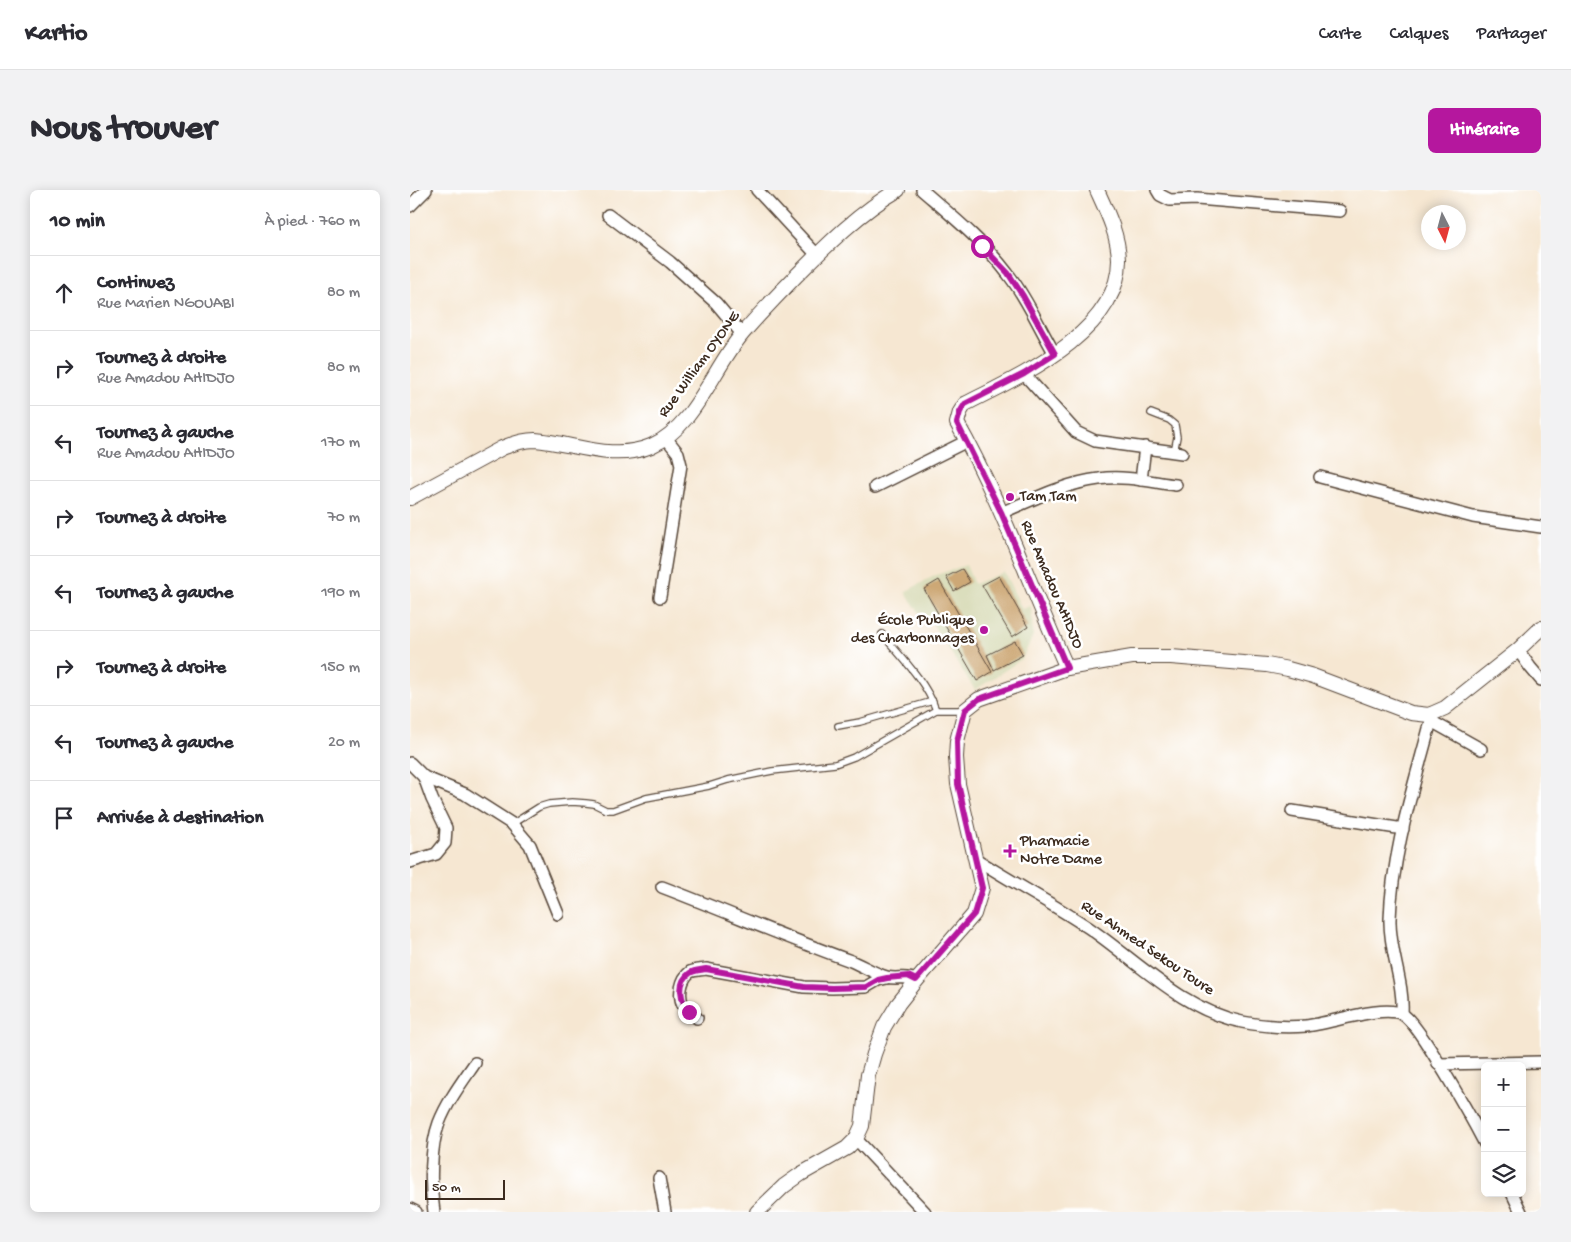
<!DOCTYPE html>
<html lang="fr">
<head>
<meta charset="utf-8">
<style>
	body { margin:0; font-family:"Gochi Hand",sans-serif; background:#f2f2f3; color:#2b2b33 }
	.controls { position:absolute; right:15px; bottom:15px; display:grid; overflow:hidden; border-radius:8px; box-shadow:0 2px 12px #0003 }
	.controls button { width:45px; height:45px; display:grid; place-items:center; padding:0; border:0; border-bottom:1px solid #e1e1e2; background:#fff; color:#2b2b33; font:25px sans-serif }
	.compass { position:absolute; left:1011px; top:15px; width:45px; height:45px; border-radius:50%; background:#fff; box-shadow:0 2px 12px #0003; rotate:174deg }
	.scale { position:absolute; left:15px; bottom:12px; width:80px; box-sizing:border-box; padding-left:5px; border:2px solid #3b2a1e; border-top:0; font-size:14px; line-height:18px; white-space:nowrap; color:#3b2a1e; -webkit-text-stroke:4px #fff; paint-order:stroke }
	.stop { position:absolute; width:15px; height:15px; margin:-11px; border:4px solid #b5179e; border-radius:50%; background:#fff }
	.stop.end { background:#b5179e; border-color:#fff; box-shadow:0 1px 5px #0008 }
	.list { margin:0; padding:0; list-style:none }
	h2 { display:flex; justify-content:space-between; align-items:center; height:65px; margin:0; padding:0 20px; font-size:21px }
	h2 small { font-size:16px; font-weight:400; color:#7c7c81 }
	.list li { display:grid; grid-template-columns:32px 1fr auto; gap:15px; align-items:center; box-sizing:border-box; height:75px; padding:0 20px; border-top:1px solid #e1e1e2 }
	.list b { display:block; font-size:19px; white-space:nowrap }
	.list p { margin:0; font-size:16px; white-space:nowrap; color:#7c7c81 }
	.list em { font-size:16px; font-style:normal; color:#7c7c81 }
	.icon { flex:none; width:28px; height:28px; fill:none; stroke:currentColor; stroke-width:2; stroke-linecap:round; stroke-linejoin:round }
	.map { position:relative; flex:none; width:1131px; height:1022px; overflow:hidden; border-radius:8px }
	header { display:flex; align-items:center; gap:30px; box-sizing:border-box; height:70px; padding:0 25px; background:#fff; border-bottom:1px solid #e1e1e2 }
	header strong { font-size:24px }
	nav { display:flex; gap:28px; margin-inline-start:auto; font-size:18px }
	.intro { display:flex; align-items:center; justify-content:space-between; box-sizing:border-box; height:120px; padding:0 30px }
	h1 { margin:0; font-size:35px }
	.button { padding:12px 22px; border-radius:8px; background:#b5179e; color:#fff; font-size:18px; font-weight:700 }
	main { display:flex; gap:30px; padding:0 30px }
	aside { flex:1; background:#fff; border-radius:8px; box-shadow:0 2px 12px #0003 }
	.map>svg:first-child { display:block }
	.built { fill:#dbdebd }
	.building { fill:#cda876 }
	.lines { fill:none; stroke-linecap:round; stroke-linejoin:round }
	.service-casing { stroke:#574639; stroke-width:8 }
	.minor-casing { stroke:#574639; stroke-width:14 }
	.tertiary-casing { stroke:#574639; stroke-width:16 }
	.service { stroke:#fff; stroke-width:5.5 }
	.minor { stroke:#fff; stroke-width:11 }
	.tertiary { stroke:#fff; stroke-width:14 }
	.route { stroke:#b5179e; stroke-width:6 }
	.poi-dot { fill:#b5179e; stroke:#fff; stroke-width:2 }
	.labels { text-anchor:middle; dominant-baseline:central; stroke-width:5; stroke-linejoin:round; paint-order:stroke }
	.street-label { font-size:16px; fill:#3b2a1e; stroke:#fff }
	.poi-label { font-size:16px; fill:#3b2a1e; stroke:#fff; text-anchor:start }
</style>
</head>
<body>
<header>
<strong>Kartio</strong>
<nav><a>Carte</a><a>Calques</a><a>Partager</a></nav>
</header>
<div class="intro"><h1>Nous trouver</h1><a class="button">Itinéraire</a></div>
<main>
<aside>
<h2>10 min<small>À pied · 760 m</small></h2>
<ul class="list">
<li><svg class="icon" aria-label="ahead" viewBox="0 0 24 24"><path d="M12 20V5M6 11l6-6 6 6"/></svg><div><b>Continuez</b><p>Rue Marien NGOUABI</p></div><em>80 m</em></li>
<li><svg class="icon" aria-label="right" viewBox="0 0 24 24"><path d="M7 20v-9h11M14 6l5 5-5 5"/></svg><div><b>Tournez à droite</b><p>Rue Amadou AHIDJO</p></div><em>80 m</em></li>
<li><svg class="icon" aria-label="left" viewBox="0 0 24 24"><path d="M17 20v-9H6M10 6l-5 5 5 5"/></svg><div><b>Tournez à gauche</b><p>Rue Amadou AHIDJO</p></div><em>170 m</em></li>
<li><svg class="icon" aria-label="right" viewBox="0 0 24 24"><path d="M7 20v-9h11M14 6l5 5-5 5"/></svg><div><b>Tournez à droite</b></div><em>70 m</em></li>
<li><svg class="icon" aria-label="left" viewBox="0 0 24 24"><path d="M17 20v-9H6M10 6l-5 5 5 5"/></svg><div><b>Tournez à gauche</b></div><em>190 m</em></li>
<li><svg class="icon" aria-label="right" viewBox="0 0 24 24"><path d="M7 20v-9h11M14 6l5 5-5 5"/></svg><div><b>Tournez à droite</b></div><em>150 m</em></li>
<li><svg class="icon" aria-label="left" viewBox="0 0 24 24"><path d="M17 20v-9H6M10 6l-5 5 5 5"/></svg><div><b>Tournez à gauche</b></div><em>20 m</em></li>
<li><svg class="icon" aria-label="arrive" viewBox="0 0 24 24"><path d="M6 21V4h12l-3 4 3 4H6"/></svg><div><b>Arrivée à destination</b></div></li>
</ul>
</aside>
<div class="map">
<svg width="1131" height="1022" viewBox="0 0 1131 1022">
	<rect width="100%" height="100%" fill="#fff"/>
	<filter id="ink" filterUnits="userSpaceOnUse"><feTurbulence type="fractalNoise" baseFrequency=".02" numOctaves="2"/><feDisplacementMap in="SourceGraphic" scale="10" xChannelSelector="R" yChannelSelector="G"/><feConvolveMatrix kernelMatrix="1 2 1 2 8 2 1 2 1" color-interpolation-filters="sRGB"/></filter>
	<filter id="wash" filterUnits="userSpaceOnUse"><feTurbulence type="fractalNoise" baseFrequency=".0096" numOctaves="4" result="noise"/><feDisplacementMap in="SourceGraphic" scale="20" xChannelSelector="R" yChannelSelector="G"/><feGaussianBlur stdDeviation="1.12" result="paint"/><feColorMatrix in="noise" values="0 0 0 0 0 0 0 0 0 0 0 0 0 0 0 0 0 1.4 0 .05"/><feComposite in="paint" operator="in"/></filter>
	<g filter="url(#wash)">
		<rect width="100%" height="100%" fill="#f6e7d2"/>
		<path class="built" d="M556,375L564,394L594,382L612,419L621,416L623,446L612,469L565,500L522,433L518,435L495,402L526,385Z"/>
		<g id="blocks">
			<g class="building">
				<path d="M552,379L560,392L544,401L536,387Z"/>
				<path d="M589,386L618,437L602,447L572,395Z"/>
				<path d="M529,390L582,482L567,491L514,399Z"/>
				<path d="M605,451L613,465L584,480L577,465Z"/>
			</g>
		</g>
	</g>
	<g filter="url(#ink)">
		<use href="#blocks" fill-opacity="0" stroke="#574639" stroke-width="1"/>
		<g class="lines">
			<g class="service-casing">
				<g id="service">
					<path d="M741,223L759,230L765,235L767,247L764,262"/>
					<path d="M472,444C491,467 515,490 526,520"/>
					<path d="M428,536L450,532L523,511"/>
					<path d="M102,634L129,617L139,614L162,612L176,613L184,614L196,620H203L236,608L299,596L318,590L362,581L425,574L444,567L526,520H555"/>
				</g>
			</g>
			<g class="minor-casing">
				<g id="minor">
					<path d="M347,0L407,65"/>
					<path d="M512,0C542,26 574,52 598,84C617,108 629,137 645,164"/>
					<path d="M747,0L750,5L760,10L787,9L930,21"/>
					<path d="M0,16L16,0"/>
					<path d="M198,25L260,72L306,113L332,144"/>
					<path d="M614,184L666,242L685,251L772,263"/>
					<path d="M910,287L1063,327L1131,337"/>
					<path d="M731,290L735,257"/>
					<path d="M465,297L557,251"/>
					<path d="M591,323C622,310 655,293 689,289C714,285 742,292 766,295"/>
					<path d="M250,407L271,275L268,263L256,248"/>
					<path d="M1108,460L1120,477L1131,490"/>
					<path d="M1021,531L1071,559"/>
					<path d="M0,573L14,587L55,604L102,634L120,655L148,724"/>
					<path d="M882,621L993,639"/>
					<path d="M566,669C603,693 642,713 679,738C727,771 773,820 832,832C853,836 875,838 896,836C919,834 973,814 992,824C1008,831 1064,933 1075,954"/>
					<path d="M0,672L26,664L35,653L36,638L22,609L14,587"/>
					<path d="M252,697C315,721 377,748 441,771C453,776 465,784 477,787C487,790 494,785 507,790"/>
					<path d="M992,823C994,791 979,761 980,729C982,662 1004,596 1021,531L1019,525"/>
					<path d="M287,828C282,824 276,821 273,815C268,805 271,789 280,782C284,780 291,780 296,779L394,797L422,798L456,797L468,790L477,788"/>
					<path d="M1028,874L1131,872"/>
					<path d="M446,949L515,1022"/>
					<path d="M249,988L255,1022"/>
					<path d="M1102,1003L1111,1022"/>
					<path d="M0,1019L6,1022"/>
					<path d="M24,1022C20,997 20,957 29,933C37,912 52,892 65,873"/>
				</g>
			</g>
			<g class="tertiary-casing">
				<g id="tertiary">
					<path d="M0,308L92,258C102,254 114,250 125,250C164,253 202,272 241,256C285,237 303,178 333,143C350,123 369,104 387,85C418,54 450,22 488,0"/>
					<path d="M657,478C620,397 591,311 547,233L550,222L555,214C610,186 710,142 709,69C708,44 697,22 687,0"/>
					<path d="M347,1022L374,996L391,984L437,958L446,949L452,936L458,885L464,864L474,837L488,814L507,790L564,724L572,698L548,594L546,567L547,551L555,520L569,509L657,478L722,467H761L857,475L878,479L903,486L1001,523L1019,525L1035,518L1108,460L1131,438"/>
				</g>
			</g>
			<use href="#service" class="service"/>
			<use href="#minor" class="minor"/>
			<use href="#tertiary" class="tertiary"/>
		</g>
	</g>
	<g class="lines" filter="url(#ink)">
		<path class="route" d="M279,822C271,811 266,793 280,783C284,780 291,780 296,779L394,797L422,798L456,797L468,790L477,788L498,786L506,790L564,724L572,698L548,594L547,551L555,520L569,509L657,478L591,322L547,233L550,222L555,214L614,184L645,164L613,106L598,83L572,56"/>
	</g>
	<g class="poi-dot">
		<circle cx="600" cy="307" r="5"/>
		<circle cx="574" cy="440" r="5"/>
		<path d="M597.5 653.5h5v5h5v5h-5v5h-5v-5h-5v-5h5z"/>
	</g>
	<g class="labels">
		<g class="street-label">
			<text transform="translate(290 175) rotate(-54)">Rue William OYONE</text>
			<text transform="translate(641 395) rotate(67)">Rue Amadou AHIDJO</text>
			<text transform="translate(737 759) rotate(34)">Rue Ahmed Sekou Toure</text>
		</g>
		<g class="poi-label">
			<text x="610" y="307">Tam Tam</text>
			<text x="564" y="431" text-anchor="end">École Publique<tspan x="564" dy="18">des Charbonnages</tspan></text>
			<text x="610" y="652">Pharmacie<tspan x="610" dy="18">Notre Dame</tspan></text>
		</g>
	</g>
</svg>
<div class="controls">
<button>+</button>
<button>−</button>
<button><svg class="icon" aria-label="layers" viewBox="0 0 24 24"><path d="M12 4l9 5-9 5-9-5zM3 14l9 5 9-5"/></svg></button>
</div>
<svg class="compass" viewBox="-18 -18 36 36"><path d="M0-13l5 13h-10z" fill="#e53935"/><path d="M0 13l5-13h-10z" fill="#7c7c81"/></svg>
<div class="scale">50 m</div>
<div class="stop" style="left:572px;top:56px"></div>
<div class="stop end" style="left:279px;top:822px"></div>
</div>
</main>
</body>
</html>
